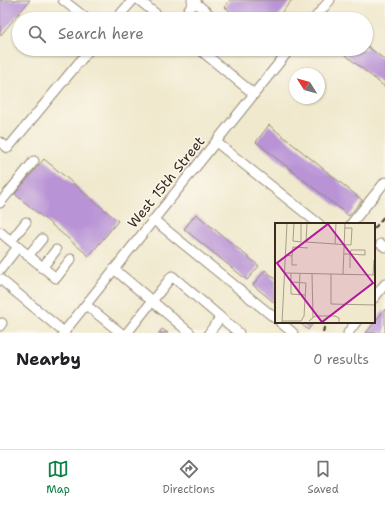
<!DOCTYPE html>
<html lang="en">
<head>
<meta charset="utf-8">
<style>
	body { margin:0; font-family:"Shantell Sans",sans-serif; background:#f2f2f2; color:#202124 }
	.compass { position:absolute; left:289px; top:68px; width:36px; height:36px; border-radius:50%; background:#fff; box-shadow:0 1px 3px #0004; rotate:307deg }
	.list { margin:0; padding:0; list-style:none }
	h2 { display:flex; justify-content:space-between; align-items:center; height:52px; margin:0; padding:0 16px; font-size:17px }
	h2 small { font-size:13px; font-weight:400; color:#757577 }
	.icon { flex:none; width:22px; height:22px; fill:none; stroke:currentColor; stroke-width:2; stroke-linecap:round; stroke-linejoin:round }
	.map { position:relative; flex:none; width:385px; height:333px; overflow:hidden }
	.search { position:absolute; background:#fff; box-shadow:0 1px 3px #0004; left:12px; right:12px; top:12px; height:44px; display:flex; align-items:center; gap:10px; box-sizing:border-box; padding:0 14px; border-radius:22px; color:#757577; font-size:15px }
	.sheet { height:116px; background:#fff }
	nav { display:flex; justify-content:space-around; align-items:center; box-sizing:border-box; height:56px; border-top:1px solid #e0e0e0; background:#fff; font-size:11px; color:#757577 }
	nav a { display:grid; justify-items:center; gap:2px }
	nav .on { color:#0b8043 }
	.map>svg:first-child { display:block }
	.building { fill:#b893d5 }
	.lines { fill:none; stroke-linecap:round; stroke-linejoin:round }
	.minor-casing { stroke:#968a76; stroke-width:11 }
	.minor { stroke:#fff; stroke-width:9 }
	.rail { stroke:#3b2a1e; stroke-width:2; stroke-dasharray:6 3; stroke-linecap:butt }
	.labels { text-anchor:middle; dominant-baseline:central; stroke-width:3; stroke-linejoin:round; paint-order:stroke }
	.street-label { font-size:14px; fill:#3b2a1e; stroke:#fbf7ec }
	.inset-road { fill:none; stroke:#a89d88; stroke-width:1 }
	.view { fill:#b5179e; fill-opacity:0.15; stroke:#b5179e; stroke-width:2 }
	.inset-edge { fill:none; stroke:#3b2a1e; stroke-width:2 }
</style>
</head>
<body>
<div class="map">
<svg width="385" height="333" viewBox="0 0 385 333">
	<rect width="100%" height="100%" fill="#fbf7ec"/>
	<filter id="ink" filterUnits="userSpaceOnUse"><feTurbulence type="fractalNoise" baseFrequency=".025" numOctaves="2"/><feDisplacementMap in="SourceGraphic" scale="8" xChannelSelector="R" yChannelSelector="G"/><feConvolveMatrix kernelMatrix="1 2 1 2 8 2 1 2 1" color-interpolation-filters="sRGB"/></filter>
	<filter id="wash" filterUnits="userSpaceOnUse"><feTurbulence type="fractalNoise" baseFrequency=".012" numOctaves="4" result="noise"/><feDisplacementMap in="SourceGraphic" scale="16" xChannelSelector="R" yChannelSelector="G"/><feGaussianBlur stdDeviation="0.9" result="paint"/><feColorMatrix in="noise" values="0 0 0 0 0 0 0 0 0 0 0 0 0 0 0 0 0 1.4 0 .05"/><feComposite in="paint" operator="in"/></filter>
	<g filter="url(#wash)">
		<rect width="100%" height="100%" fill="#f0e9ce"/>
		<g id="blocks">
			<g class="building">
				<path d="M0,0H30L0,36Z"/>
				<path d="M230,0H292L276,19H239L225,7Z"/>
				<path d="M366,45L385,60V87L338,49H366Z"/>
				<path d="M269,125L362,200L349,216L256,142Z"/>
				<path d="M44,159L118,221L89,256L15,194Z"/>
				<path d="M196,214L259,266L247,280L184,229Z"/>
				<path d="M265,270L276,280V304L253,285Z"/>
				<path d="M385,309V333H366Z"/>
				<path d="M299,322H314L308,330Z"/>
				<path d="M162,329L168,333H159Z"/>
			</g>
		</g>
	</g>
	<g filter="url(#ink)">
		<use href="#blocks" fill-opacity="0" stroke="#968a76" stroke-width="1"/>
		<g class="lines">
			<g class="minor-casing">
				<g id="minor">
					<path d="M63,0L87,19"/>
					<path d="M139,0L162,19"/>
					<path d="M192,0L215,19"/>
					<path d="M116,19L133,0"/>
					<path d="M182,19L196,0"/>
					<path d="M314,19L330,0"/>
					<path d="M199,49L254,94"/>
					<path d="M0,142L8,148L90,49"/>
					<path d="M216,142L319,224"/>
					<path d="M0,203L34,161"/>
					<path d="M154,220L276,319"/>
					<path d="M351,224L385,182"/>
					<path d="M0,232L18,247"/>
					<path d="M11,241L26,222"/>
					<path d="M381,244L385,247"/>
					<path d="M28,256L42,239"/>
					<path d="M42,268L56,250"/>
					<path d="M114,269L190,333"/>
					<path d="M0,270L18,247L56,278L71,259"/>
					<path d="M0,279L65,333"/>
					<path d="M374,298L385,284"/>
					<path d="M86,305L121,333"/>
					<path d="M280,322L293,333"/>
					<path d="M0,326L2,323"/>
					<path d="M64,332L290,49"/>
					<path d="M127,333L172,276L239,333"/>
					<path d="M209,333L220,318"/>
					<path d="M348,333L356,322"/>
				</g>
			</g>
			<use href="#minor" class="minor"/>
			<g class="rail">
				<path d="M374,229L385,215"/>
				<path d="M323,333L325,322"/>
			</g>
		</g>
	</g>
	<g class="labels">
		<g class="street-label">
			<text transform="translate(166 182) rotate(-51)">West 15th Street</text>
		</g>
	</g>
	<g transform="translate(275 223)">
		<rect width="100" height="100" fill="#f0e9ce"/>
		<path class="inset-road" d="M19,0L18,18L26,19V0M32,0L31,19L60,21L61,0M60,21L76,22L77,5H70M69,31H75L90,32V27H76L75,31V45M10,32L17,33V42H22M17,33L18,24L33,25M10,50L100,52M16,50V71L30,72M37,50L38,95M56,51V81L100,82M68,51L70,0M98,52L99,37M24,72L25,50M7,98H26L29,93L31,60L16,59M34,98L40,93H60L64,95V100M7,100L12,0"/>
		<path class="view" d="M53,1L98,60L47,99L2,40Z"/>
		<rect width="100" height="100" class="inset-edge"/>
	</g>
</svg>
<svg class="compass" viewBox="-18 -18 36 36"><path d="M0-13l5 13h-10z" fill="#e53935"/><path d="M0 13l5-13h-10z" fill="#757577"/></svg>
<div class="search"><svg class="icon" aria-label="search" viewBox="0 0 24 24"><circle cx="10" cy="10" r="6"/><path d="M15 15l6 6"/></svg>Search here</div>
</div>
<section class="sheet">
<h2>Nearby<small>0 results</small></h2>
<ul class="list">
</ul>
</section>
<nav>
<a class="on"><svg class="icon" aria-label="map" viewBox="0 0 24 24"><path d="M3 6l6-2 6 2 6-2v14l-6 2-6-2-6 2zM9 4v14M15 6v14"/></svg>Map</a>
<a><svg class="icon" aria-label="directions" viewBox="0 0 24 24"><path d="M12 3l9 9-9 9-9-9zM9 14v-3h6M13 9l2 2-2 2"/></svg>Directions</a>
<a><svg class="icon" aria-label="saved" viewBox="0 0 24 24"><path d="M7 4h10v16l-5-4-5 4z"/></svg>Saved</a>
</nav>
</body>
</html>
